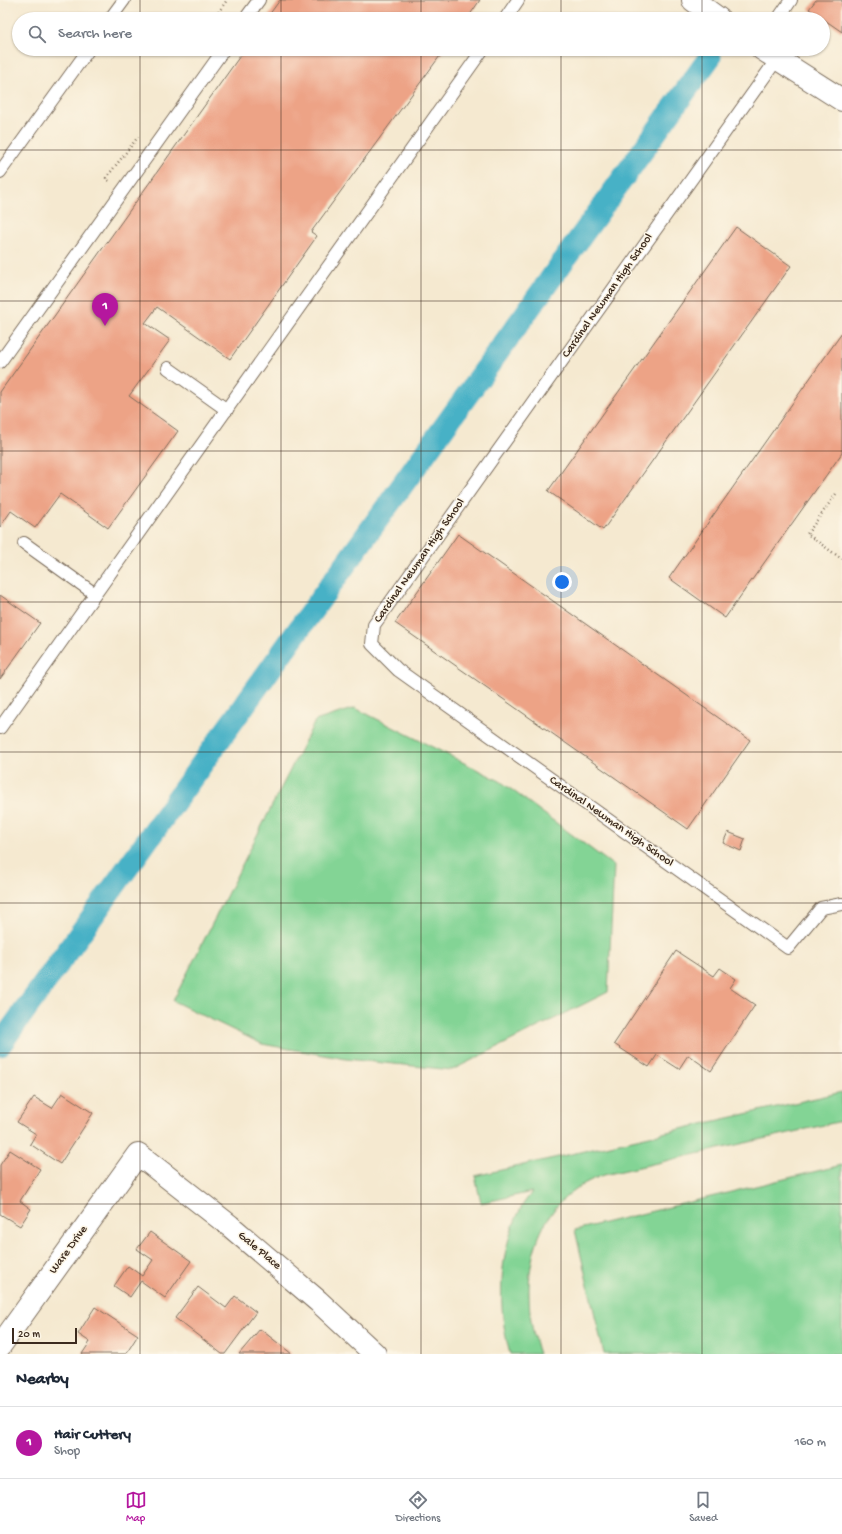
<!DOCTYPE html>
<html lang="en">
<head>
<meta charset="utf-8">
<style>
	body { margin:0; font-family:"Gochi Hand",sans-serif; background:#f2f2f3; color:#1f2937 }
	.scale { position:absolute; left:12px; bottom:10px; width:65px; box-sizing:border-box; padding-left:4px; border:2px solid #3b2a1e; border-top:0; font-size:11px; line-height:14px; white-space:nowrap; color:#3b2a1e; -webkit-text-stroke:3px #fcf5e5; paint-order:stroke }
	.you { position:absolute; left:562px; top:582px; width:14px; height:14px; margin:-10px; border:3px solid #fff; border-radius:50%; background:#1a73e8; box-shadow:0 0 0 6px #1a73e833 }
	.badge { display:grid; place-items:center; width:26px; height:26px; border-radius:50%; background:#b5179e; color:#fff; font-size:13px; font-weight:700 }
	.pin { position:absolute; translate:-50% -33px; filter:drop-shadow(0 1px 2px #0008) }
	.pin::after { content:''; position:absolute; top:21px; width:14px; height:12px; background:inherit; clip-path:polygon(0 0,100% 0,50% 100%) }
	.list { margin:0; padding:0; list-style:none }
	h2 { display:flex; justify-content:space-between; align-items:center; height:52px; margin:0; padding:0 16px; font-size:17px }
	h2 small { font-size:13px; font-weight:400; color:#747a83 }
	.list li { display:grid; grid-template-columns:26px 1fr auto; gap:12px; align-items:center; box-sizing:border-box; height:72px; padding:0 16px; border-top:1px solid #e0e1e3 }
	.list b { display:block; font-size:15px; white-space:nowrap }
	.list p { margin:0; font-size:13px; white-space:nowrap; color:#747a83 }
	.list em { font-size:13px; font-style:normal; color:#747a83 }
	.icon { flex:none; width:22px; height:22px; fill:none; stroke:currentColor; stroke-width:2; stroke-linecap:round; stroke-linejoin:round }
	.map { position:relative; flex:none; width:842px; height:1354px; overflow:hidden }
	.search { position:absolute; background:#fff; box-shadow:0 1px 3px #0004; left:12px; right:12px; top:12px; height:44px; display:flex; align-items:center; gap:10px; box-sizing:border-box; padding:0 14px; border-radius:22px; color:#747a83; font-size:15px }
	.sheet { height:124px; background:#fff }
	nav { display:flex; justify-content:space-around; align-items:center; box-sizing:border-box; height:56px; border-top:1px solid #e0e1e3; background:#fff; font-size:11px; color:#747a83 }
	nav a { display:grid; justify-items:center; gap:2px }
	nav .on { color:#b5179e }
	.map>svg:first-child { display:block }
	.green { fill:#83d495; stroke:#5f7f5a }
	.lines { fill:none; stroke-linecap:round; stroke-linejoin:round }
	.canal { stroke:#47b1c6; stroke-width:23 }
	.building { fill:#eda386 }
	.lane-casing { stroke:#7c6d5c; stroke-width:14 }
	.street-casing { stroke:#7c6d5c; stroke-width:24 }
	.secondary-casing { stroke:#7c6d5c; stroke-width:24 }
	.path { stroke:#7c6d5c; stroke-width:2.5; stroke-dasharray:1 3; stroke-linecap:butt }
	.lane { stroke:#fff; stroke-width:12 }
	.street { stroke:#fff; stroke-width:22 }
	.secondary { stroke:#fff; stroke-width:22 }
	.grid { fill:none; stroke:#3b2a1e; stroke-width:1; stroke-opacity:0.55 }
	.labels { text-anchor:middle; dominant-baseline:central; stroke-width:3; stroke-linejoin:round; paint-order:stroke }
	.street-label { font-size:12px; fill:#3b2a1e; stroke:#fcf5e5 }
</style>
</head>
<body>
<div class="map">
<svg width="842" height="1354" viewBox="0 0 842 1354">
	<rect width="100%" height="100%" fill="#fcf5e5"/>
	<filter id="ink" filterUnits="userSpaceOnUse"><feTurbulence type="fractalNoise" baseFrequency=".025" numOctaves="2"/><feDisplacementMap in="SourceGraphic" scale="8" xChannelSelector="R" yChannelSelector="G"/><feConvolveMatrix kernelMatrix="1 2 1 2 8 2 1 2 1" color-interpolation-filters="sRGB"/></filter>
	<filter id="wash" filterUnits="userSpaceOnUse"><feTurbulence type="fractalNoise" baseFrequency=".012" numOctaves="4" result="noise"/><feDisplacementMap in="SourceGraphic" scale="16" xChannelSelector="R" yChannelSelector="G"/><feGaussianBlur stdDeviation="0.9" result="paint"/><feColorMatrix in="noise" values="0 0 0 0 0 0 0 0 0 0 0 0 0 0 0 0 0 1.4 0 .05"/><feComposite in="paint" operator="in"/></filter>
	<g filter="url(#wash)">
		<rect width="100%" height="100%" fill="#f5e9d0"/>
		<g class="green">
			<path d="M355,708L500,781L614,866L608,992L452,1070L346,1059L262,1044L173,1001L315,721Z"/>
			<path d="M842,1092V1121L604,1175C528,1200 517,1288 539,1354H510C497,1307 498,1254 520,1210C523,1203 528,1198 532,1192L481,1203L475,1176Z"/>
			<path d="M842,1165V1354H604L575,1230Z"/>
		</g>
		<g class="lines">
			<path class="canal" d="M0,1045L710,57"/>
		</g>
		<g id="blocks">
			<g class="building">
				<path d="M280,0H480L467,19H266Z"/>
				<path d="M816,0H842V32L809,9Z"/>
				<path d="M245,49H445L311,232L317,236L230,359L157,307L145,323L170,340L129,396L178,431L108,528L60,494L35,528L11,511L0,527V392Z"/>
				<path d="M736,227L791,266L603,530L548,491Z"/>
				<path d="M842,333V453L725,618L669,578Z"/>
				<path d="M458,534L750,740L688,829L395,623Z"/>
				<path d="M0,595L40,623L0,679Z"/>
				<path d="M728,832L745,839L741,851L723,843Z"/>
				<path d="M676,951L714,976L720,968L736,979L730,988L755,1005L711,1071L688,1055L679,1069L657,1055L649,1067L614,1044Z"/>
				<path d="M62,1093L93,1113L60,1164L30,1144L36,1134L17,1122L34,1097L52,1108Z"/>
				<path d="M10,1150L40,1169L20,1201L31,1209L20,1226L0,1214V1165Z"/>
				<path d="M150,1232L191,1261L165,1298L141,1281L130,1297L114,1286L128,1266L142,1276L153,1260L137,1249Z"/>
				<path d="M198,1287L226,1308L235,1296L256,1312L225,1354H222L175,1318Z"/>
				<path d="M95,1307L138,1335L126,1354H82L90,1342L78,1334Z"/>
				<path d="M260,1329L292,1354H239Z"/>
			</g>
		</g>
	</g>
	<g filter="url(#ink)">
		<use href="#blocks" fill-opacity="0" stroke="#7c6d5c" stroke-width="1"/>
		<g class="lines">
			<g class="lane-casing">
				<g id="lane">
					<path d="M110,19L124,0"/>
					<path d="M245,19L259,0"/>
					<path d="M505,19L518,0"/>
					<path d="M778,19L791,0"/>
					<path d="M777,59L374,625L372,644L398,670L788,948L821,908L842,904"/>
					<path d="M0,172L89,49"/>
					<path d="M0,362L224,49"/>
					<path d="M168,368L227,410"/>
					<path d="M24,543L95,594"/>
					<path d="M0,728L483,49"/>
				</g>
			</g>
			<g class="street-casing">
				<path id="street" d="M0,1346L138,1154L230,1226L318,1301L375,1354"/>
			</g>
			<g class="secondary-casing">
				<g id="secondary">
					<path d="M693,0L719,19"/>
					<path d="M762,49L842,100"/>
				</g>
			</g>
			<g class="path">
				<path d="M214,19L227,0"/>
				<path d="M109,181L106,178L138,137"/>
				<path d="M836,494L807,534L842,559"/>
			</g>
			<use href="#lane" class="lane"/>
			<use href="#street" class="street"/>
			<use href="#secondary" class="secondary"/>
		</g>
	</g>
	<path class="grid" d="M140,0V19M281,0V19M421,0V19M561,0V19M702,0V19M140,49V1354M281,49V1354M421,49V1354M561,49V1354M702,49V1354M0,150H842M0,301H842M0,451H842M0,602H842M0,752H842M0,903H842M0,1053H842M0,1204H842"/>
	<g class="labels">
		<g class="street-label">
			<text transform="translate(608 296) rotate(-55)">Cardinal Newman High School</text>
			<text transform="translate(420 561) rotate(-55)">Cardinal Newman High School</text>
			<text transform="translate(611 822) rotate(35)">Cardinal Newman High School</text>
			<text transform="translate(69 1250) rotate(-54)">Ware Drive</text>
			<text transform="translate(259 1251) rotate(40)">Gale Place</text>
		</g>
	</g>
</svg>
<div class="scale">20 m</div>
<div class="you"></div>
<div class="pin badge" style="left:105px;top:326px">1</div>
<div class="search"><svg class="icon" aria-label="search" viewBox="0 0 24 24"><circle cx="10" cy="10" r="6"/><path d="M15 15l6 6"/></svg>Search here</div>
</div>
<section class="sheet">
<h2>Nearby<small></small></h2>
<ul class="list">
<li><span class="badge">1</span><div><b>Hair Cuttery</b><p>Shop</p></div><em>160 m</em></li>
</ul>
</section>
<nav>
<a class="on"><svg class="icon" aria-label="map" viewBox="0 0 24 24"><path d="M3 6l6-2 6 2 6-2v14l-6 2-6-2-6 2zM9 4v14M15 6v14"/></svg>Map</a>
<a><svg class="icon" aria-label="directions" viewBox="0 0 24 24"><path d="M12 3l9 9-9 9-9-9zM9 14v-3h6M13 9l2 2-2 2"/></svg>Directions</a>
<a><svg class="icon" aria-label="saved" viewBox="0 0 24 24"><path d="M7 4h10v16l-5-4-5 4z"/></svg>Saved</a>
</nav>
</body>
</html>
